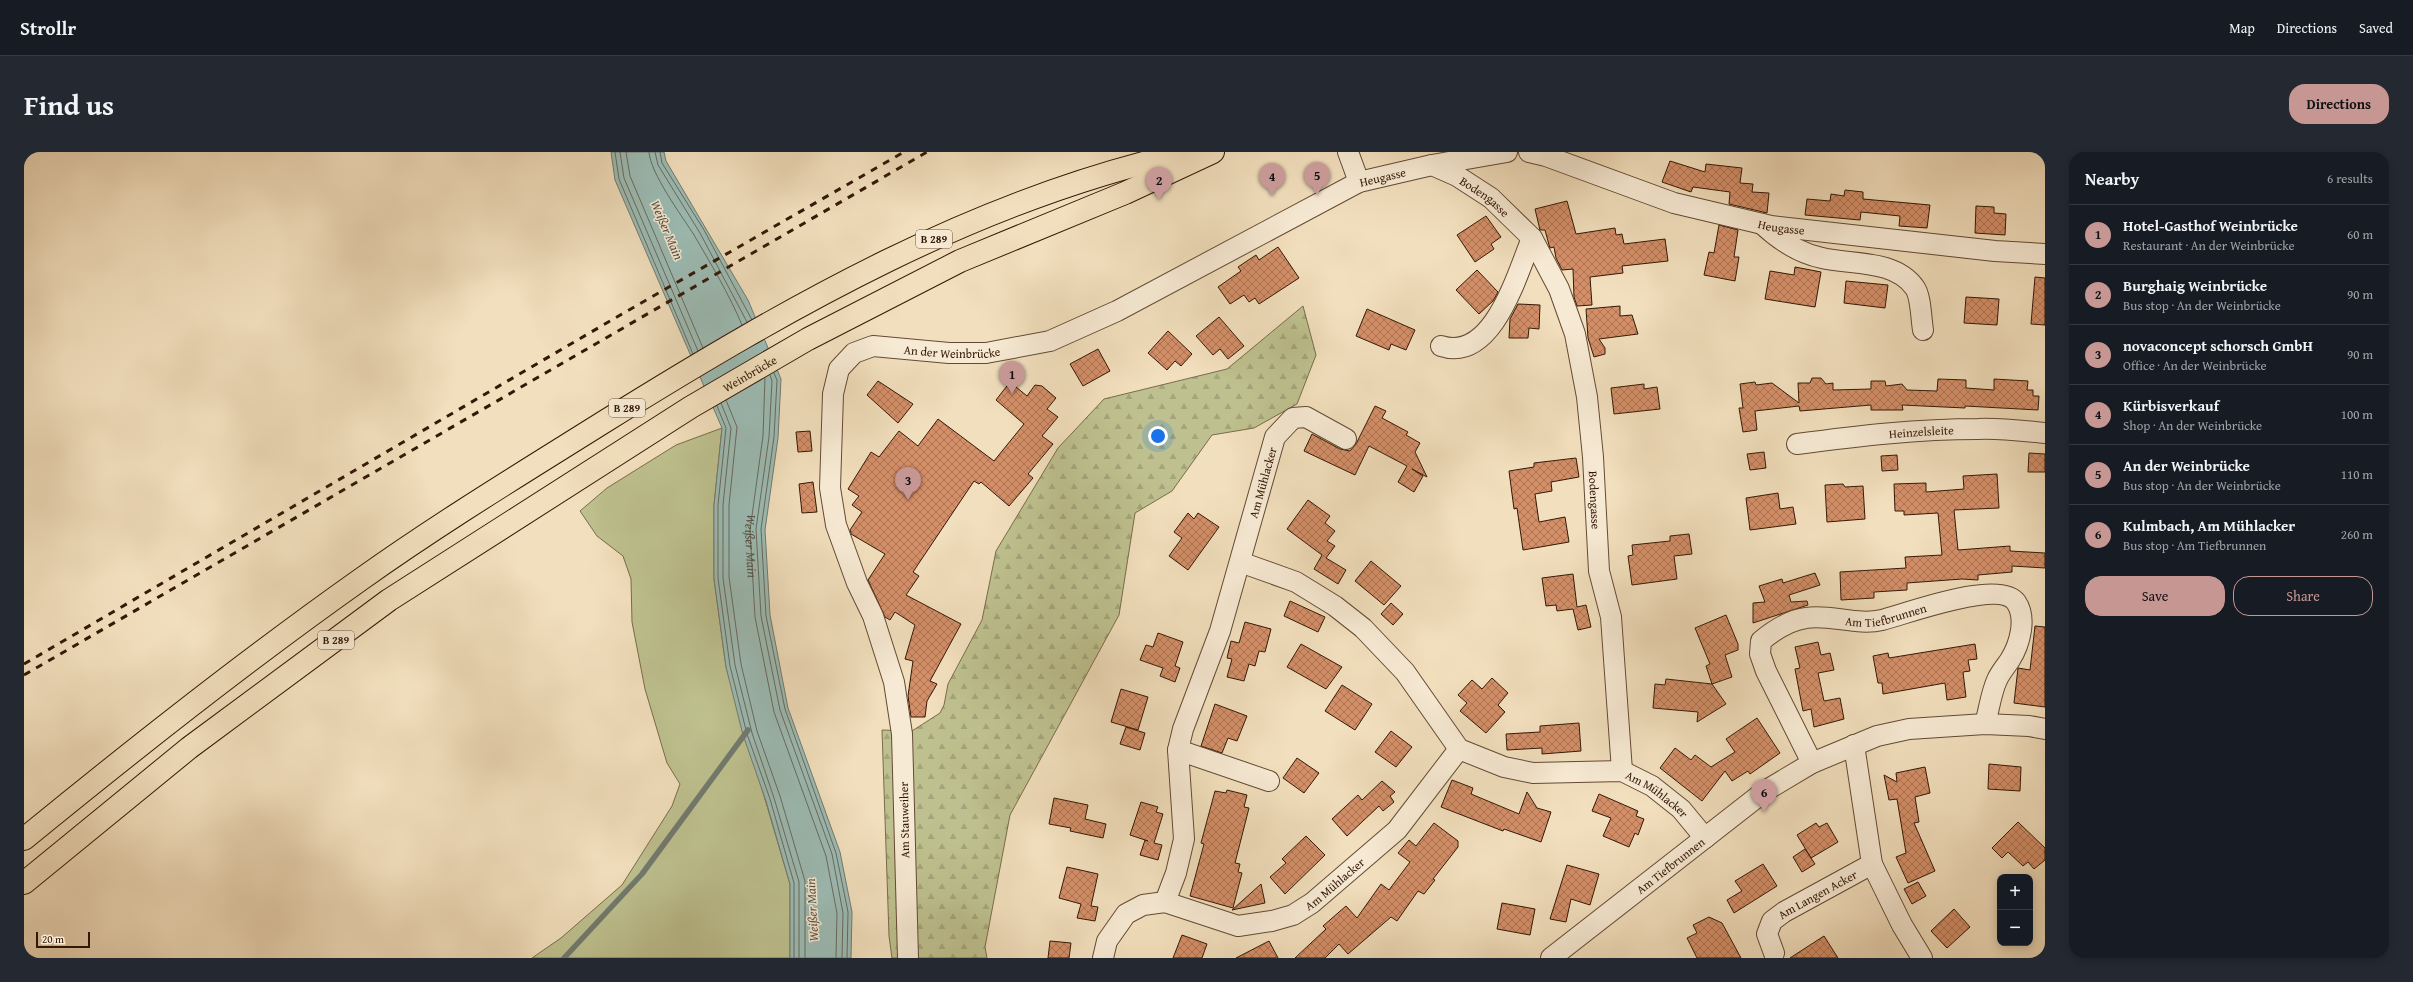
<!DOCTYPE html>
<html lang="en">
<head>
<meta charset="utf-8">
<style>
	body { margin:0; font-family:"Gentium Book Plus",serif; background:#242831; color:#f1f3f6 }
	.controls { position:absolute; right:12px; bottom:12px; display:grid; overflow:hidden; border-radius:8px; box-shadow:0 2px 10px #0003 }
	.controls button { width:36px; height:36px; display:grid; place-items:center; padding:0; border:0; border-bottom:1px solid #363941; background:#171b24; color:#f1f3f6; font:20px sans-serif }
	.scale { position:absolute; left:12px; bottom:10px; width:54px; box-sizing:border-box; padding-left:4px; border:2px solid #341806; border-top:0; font-size:11px; line-height:14px; white-space:nowrap; color:#341806; -webkit-text-stroke:3px #f7ead4; paint-order:stroke }
	.you { position:absolute; left:1134px; top:284px; width:14px; height:14px; margin:-10px; border:3px solid #fff; border-radius:50%; background:#1a73e8; box-shadow:0 0 0 6px #1a73e833 }
	.badge { display:grid; place-items:center; width:26px; height:26px; border-radius:50%; background:#c59692; color:#111; font-size:13px; font-weight:700 }
	.pin { position:absolute; translate:-50% -33px; filter:drop-shadow(0 1px 2px #0008) }
	.pin::after { content:''; position:absolute; top:21px; width:14px; height:12px; background:inherit; clip-path:polygon(0 0,100% 0,50% 100%) }
	.list { margin:0; padding:0; list-style:none }
	h2 { display:flex; justify-content:space-between; align-items:center; height:52px; margin:0; padding:0 16px; font-size:17px }
	h2 small { font-size:13px; font-weight:400; color:#9ea1a6 }
	.list li { display:grid; grid-template-columns:26px 1fr auto; gap:12px; align-items:center; box-sizing:border-box; height:60px; padding:0 16px; border-top:1px solid #363941 }
	.list b { display:block; font-size:15px; white-space:nowrap }
	.list p { margin:0; font-size:13px; white-space:nowrap; color:#9ea1a6 }
	.list em { font-size:13px; font-style:normal; color:#9ea1a6 }
	.actions { display:flex; gap:8px; padding:12px 16px }
	.actions a { flex:1; padding:9px 0; border:1px solid #c59692; border-radius:16px; text-align:center; font-size:14px; color:#c59692 }
	.actions .main { background:#c59692; color:#111 }
	.map { position:relative; flex:none; width:2021px; height:806px; overflow:hidden; border-radius:16px }
	header { display:flex; align-items:center; gap:24px; box-sizing:border-box; height:56px; padding:0 20px; background:#171b24; border-bottom:1px solid #363941 }
	header strong { font-size:19px }
	nav { display:flex; gap:22px; margin-inline-start:auto; font-size:14px }
	.intro { display:flex; align-items:center; justify-content:space-between; box-sizing:border-box; height:96px; padding:0 24px }
	h1 { margin:0; font-size:28px }
	.button { padding:10px 18px; border-radius:16px; background:#c59692; color:#111; font-size:14px; font-weight:700 }
	main { display:flex; gap:24px; padding:0 24px }
	aside { flex:1; background:#171b24; border-radius:16px; box-shadow:0 2px 10px #0003 }
	.map>svg:first-child { display:block }
	.green { fill:#bec18f; stroke:#796c4a }
	.forest { fill:url(#forest-firs); stroke:#796c4a }
	.water { fill:#9cbcb5; stroke:#727a6f }
	.lines { fill:none; stroke-linecap:round; stroke-linejoin:round }
	.shore { stroke:#686a5e; stroke-width:1 }
	.stream { stroke:#727a6f; stroke-width:5.5 }
	.building { fill:url(#building-cross-hatch); stroke:#341806 }
	.minor-casing { stroke:#644a34; stroke-width:22 }
	.highway-casing { stroke:#341806; stroke-width:24 }
	.minor { stroke:#f7ead4; stroke-width:20 }
	.highway { stroke:#f2dfbd; stroke-width:22 }
	.rail { stroke:#341806; stroke-width:3; stroke-dasharray:7 7; stroke-linecap:butt }
	.labels { text-anchor:middle; dominant-baseline:central; stroke-width:3; stroke-linejoin:round; paint-order:stroke }
	.shield { fill:#f7ead4; stroke:#6e5744; stroke-width:1 }
	.shield-label { font-size:11px; font-weight:bold; fill:#341806 }
	.street-label { font-size:12px; fill:#341806; stroke:#f7ead4 }
	.water-label { font-size:13px; font-style:italic; fill:#585143; stroke:#f7ead4 }
</style>
</head>
<body>
<header>
<strong>Strollr</strong>
<nav><a>Map</a><a>Directions</a><a>Saved</a></nav>
</header>
<div class="intro"><h1>Find us</h1><a class="button">Directions</a></div>
<main>
<div class="map">
<svg width="2021" height="806" viewBox="0 0 2021 806">
	<defs>
		<pattern id="forest-firs" width="22" height="20" patternUnits="userSpaceOnUse"><rect width="22" height="20" fill="#bec18f"/><path d="M5 1l3.5 6h-7zM16 11l3.5 6h-7z" fill="#a4a57a"/></pattern>
		<pattern id="building-cross-hatch" width="8" height="8" patternUnits="userSpaceOnUse"><rect width="8" height="8" fill="#d48f68"/><path d="M0 0l8 8M0 8l8-8" fill="none" stroke="#ad7454"/></pattern>
	</defs>
	<rect width="100%" height="100%" fill="#f2dfbd"/>
	<filter id="stains"><feTurbulence type="fractalNoise" baseFrequency=".005" numOctaves="4"/><feColorMatrix values="0 0 0 0 .2 0 0 0 0 .09 0 0 0 0 .02 0 0 0 .5 -.17"/></filter>
	<radialGradient id="worn" r=".72"><stop offset=".6" stop-color="#630" stop-opacity="0"/><stop offset="1" stop-color="#630" stop-opacity=".3"/></radialGradient>
	<path class="green" d="M698,276L690,353V427L702,515L766,732V806H508L537,786L598,733L648,654L656,632L643,611L621,537L608,470L607,427L599,404L573,384L556,359L583,336L652,293Z"/>
	<path class="forest" d="M1279,154L1292,203L1273,252L1230,276L1188,283L1148,339L1111,361L1095,463L986,663L961,795L963,806H868L865,784L858,578L888,579L916,561L920,553L924,532L958,468L972,399L1034,296L1080,247L1203,217Z"/>
	<path class="water" d="M587,0H640L642,9L724,148L757,227L754,286L741,378L746,463L764,556L816,700L828,760L827,806H766V732L742,649L719,583L702,515L690,427V353L698,276L591,28Z"/>
	<g class="lines">
		<g class="shore">
			<path d="M591,0L595,27L669,202"/>
			<path d="M596,0L600,26L674,199"/>
			<path d="M602,0L606,24L679,196"/>
			<path d="M625,0C626,21 658,64 670,83C687,112 705,142 718,173"/>
			<path d="M631,0L634,13L676,81L723,170"/>
			<path d="M636,0L638,11L680,78L728,168"/>
			<path d="M750,221L753,228L750,285L737,377L742,464L761,557L812,701L824,760L823,806"/>
			<path d="M746,223L748,229L745,285L732,377L737,464L756,558L808,702L819,761L818,806"/>
			<path id="s1" d="M741,226L739,284L726,378L731,465L750,560L802,704L813,761L812,806"/>
			<path d="M702,248L713,275L705,353V425L717,512L733,579L756,644L781,729V806"/>
			<path d="M697,251L707,276L699,353V426L711,513L728,581L750,646L775,730V806"/>
			<path d="M693,254L702,276L694,353V426L706,514L723,582L746,647L770,731V806"/>
		</g>
		<path class="stream" d="M540,806L618,722L724,578"/>
	</g>
	<g class="building">
		<path d="M1646,9L1681,20L1682,12L1718,16L1716,31L1729,32L1728,40L1745,41L1743,61L1705,52L1706,40L1669,35L1667,40L1638,30Z"/>
		<path d="M1821,38L1839,40V47L1906,53L1903,76L1875,74L1876,64L1837,60L1836,68L1781,63L1783,47L1806,49L1807,42L1820,44Z"/>
		<path d="M1543,49L1552,82L1591,76L1592,83L1598,82L1600,92L1641,87L1644,109L1598,114L1599,121L1566,125L1568,153L1553,154L1550,145L1549,117L1538,118L1532,106L1530,95L1526,96L1525,93L1521,78H1516L1511,57Z"/>
		<path d="M1952,54L1970,55V61L1982,62L1981,83L1951,81Z"/>
		<path d="M1462,64L1477,85L1467,92L1470,97L1451,110L1433,83Z"/>
		<path d="M1695,73L1714,78L1710,105H1715L1711,129L1680,123L1685,100L1690,101Z"/>
		<path d="M1254,95L1275,126L1235,152L1231,146L1225,150L1220,143L1206,152L1194,135L1217,119L1214,115L1232,103L1235,108Z"/>
		<path d="M1771,115L1797,120L1791,155L1741,147L1746,119L1770,123Z"/>
		<path d="M1453,118L1474,140L1469,149L1455,162L1432,138Z"/>
		<path d="M2011,125L2021,126V173L2007,172Z"/>
		<path d="M1822,129L1864,133L1861,156L1820,151Z"/>
		<path d="M1942,145L1975,147L1973,173L1940,171Z"/>
		<path d="M1494,152L1516,153L1515,177L1505,176L1504,186H1485L1486,167Z"/>
		<path d="M1596,154V164L1608,163L1614,182L1575,187L1581,196V202L1570,205L1564,186L1562,157Z"/>
		<path d="M1343,157L1391,178L1382,198L1367,192L1365,198L1332,184Z"/>
		<path d="M1195,165L1220,194L1204,207L1196,197L1189,203L1172,184Z"/>
		<path d="M1144,179L1168,202L1157,214L1151,209L1143,218L1124,201Z"/>
		<path d="M1074,197L1086,219L1059,234L1046,212Z"/>
		<path d="M1788,226H1797L1802,232L1809,231V238L1847,237V229H1861L1862,234L1878,232L1883,238L1913,239L1914,227L1942,228V236L1970,238V227L2004,229L2003,238H2009V244H2015L2014,258L1941,254V256L1878,253L1879,258H1847V253L1776,259L1775,254L1731,259L1733,278L1719,280L1715,256H1719L1716,232L1731,230L1732,233L1748,231L1775,251L1774,231H1786Z"/>
		<path d="M854,229L889,252L874,271L843,243Z"/>
		<path d="M986,230L1003,244L1011,233L1018,234L1032,246L1023,257L1034,265L1018,284L1029,292L1004,322L1009,326L985,354L957,330L955,332L950,329L889,420L895,424L882,443L937,472L906,529L913,532L903,549L901,565H887L884,544L889,509L881,507L891,473L871,460L866,468L861,465L844,428L861,402L827,382L826,378L838,360L828,353L835,344L824,337L847,300L855,305L875,279L894,294L914,267L970,309L1000,272L972,248Z"/>
		<path d="M1620,232V237L1633,235L1636,257L1590,262L1587,236Z"/>
		<path d="M1351,254L1362,259L1358,266L1384,280L1382,283L1396,291L1391,300L1403,325L1388,317L1399,324L1390,340L1374,330L1383,314L1345,294L1331,323L1280,299L1288,282L1316,297L1326,299L1332,292Z"/>
		<path d="M786,279L788,299L774,300L772,280Z"/>
		<path d="M1740,300L1742,316L1726,318L1723,302Z"/>
		<path d="M2005,301L2021,302V320H2004Z"/>
		<path d="M1873,303L1874,318L1858,319L1857,304Z"/>
		<path d="M1552,306L1555,325L1527,330L1528,339L1511,342L1515,370L1541,365L1545,390L1499,398L1493,356L1490,357L1485,319L1510,315V311Z"/>
		<path d="M1973,322L1975,356L1930,358L1934,398L1986,394V399L2021,401V416L1988,414V420L1954,423V428L1938,427L1883,431V438L1850,440V446L1817,448L1816,420L1882,416L1881,405L1918,403L1914,361L1880,363V359H1871L1870,332L1902,331V340L1940,337L1939,324Z"/>
		<path d="M789,330L793,360L778,361L775,332Z"/>
		<path d="M1819,332L1821,335L1839,334L1841,367L1803,370L1801,333Z"/>
		<path d="M1754,341L1756,357L1769,355L1772,372L1726,378L1722,346Z"/>
		<path d="M1284,348L1306,364L1301,371L1311,379L1303,389L1311,394L1302,406L1322,418L1314,432L1290,417L1298,403L1263,377Z"/>
		<path d="M1164,361L1170,367L1174,361L1195,375L1164,418L1145,404L1158,386L1150,380Z"/>
		<path d="M1665,382L1668,402L1650,404L1653,427L1608,433L1604,404L1609,403L1608,393L1646,389V384Z"/>
		<path d="M1347,409L1377,434L1360,453L1331,429Z"/>
		<path d="M1791,421L1796,433L1765,443L1767,450L1783,449L1784,453L1729,471V451L1741,450L1735,434L1758,427L1759,431Z"/>
		<path d="M1549,422L1553,455L1562,453L1567,475L1554,478L1549,457L1533,459L1532,453L1522,454L1518,426Z"/>
		<path d="M1266,449L1301,465L1294,480L1260,464Z"/>
		<path d="M1367,451L1379,462L1369,473L1357,462Z"/>
		<path d="M1702,463L1714,492V498L1701,503L1708,525L1688,532L1702,552L1673,570L1674,560L1629,556L1631,532L1641,533L1642,527L1688,532L1682,514L1686,512L1671,476Z"/>
		<path d="M1221,470L1247,477L1241,500L1235,499L1231,514L1225,512L1220,529L1203,525L1208,507L1203,506L1207,489L1215,491Z"/>
		<path d="M2011,474L2021,475V555L1990,551L1994,516L2006,518Z"/>
		<path d="M1134,481L1159,490L1151,514L1156,516L1151,530L1136,524L1139,516L1116,508L1122,493L1129,495Z"/>
		<path d="M1794,490L1797,503L1806,501L1810,518L1794,521L1800,549L1816,546L1820,567L1790,575L1787,557L1779,559L1771,517L1776,516L1771,495Z"/>
		<path d="M1277,492L1318,515L1302,537L1263,515Z"/>
		<path d="M1951,492L1953,507L1944,508L1946,519L1939,520L1942,545L1923,548L1921,531L1859,542L1858,531H1854L1849,504L1864,501L1865,506Z"/>
		<path d="M1468,526L1484,541L1474,553L1481,560L1462,581L1436,559L1443,551L1434,543L1448,528L1458,537Z"/>
		<path d="M1318,533L1348,552L1331,578L1301,559Z"/>
		<path d="M1097,537L1124,545L1114,578L1087,570Z"/>
		<path d="M1191,552L1223,564L1213,589L1204,586L1198,601L1177,594Z"/>
		<path d="M1733,566L1756,601L1726,622L1724,619L1708,629L1701,619L1678,649L1636,616L1651,596L1667,608L1671,603L1687,615L1711,600L1702,587Z"/>
		<path d="M1555,571L1557,599L1518,602V596L1483,598L1482,582L1516,580V574Z"/>
		<path d="M1102,575L1121,581L1116,598L1096,592Z"/>
		<path d="M1367,579L1388,595L1372,615L1351,600Z"/>
		<path d="M1273,606L1295,621L1280,641L1259,626Z"/>
		<path d="M1965,612L1997,615L1996,639L1964,637Z"/>
		<path d="M1901,615L1906,641L1891,645L1895,670L1890,671L1911,719L1884,731L1872,705L1882,701L1873,647L1865,648L1860,623L1873,630L1872,621Z"/>
		<path d="M1428,628L1449,636L1447,642L1495,662L1503,640L1513,656L1527,660L1517,690L1480,677L1479,679L1417,655Z"/>
		<path d="M1358,629L1371,640L1366,644L1370,650L1359,659L1355,654L1323,684L1308,667L1334,643L1338,648Z"/>
		<path d="M1203,638L1223,643L1220,655L1225,656L1211,711L1216,712L1214,720L1218,721L1209,756L1166,744L1180,692L1177,691L1191,639L1202,641Z"/>
		<path d="M1575,642L1614,659L1612,664L1620,667L1614,683L1611,681L1605,695L1579,684L1587,666L1568,659Z"/>
		<path d="M1030,646L1064,653L1061,667L1082,672L1079,686L1046,679L1047,676L1025,672Z"/>
		<path d="M1117,650L1134,655L1132,660L1139,662L1130,691L1138,693L1134,708L1116,703L1121,688L1124,689L1106,683Z"/>
		<path d="M1994,670L2021,696V708L2010,717L2004,710L1999,714L1984,700L1978,706L1968,696Z"/>
		<path d="M1410,671L1434,689V695L1409,727L1411,728L1400,742L1394,739L1373,769L1367,765L1324,802L1315,792L1301,806H1271L1302,777L1299,774L1322,754L1333,766L1357,732L1365,738L1386,710L1374,701L1385,688L1392,694Z"/>
		<path d="M1792,671L1795,675L1803,671L1814,690L1787,706L1773,683Z"/>
		<path d="M1282,684L1301,703L1261,742L1246,725L1262,711L1258,707Z"/>
		<path d="M1781,697L1791,712L1778,720L1769,705Z"/>
		<path d="M1739,712L1753,734L1710,761L1703,748L1718,739L1711,729Z"/>
		<path d="M1543,713L1575,722L1566,753L1547,747L1542,770L1526,767Z"/>
		<path d="M1043,715L1074,722L1067,754L1074,755L1071,769L1053,766L1057,752L1035,746Z"/>
		<path d="M1894,730L1902,744L1888,752L1880,737Z"/>
		<path d="M1237,732L1241,751L1208,758Z"/>
		<path d="M1478,751L1511,757L1506,783L1473,777Z"/>
		<path d="M1930,757L1946,775L1923,796L1907,779Z"/>
		<path d="M1685,765L1698,771L1717,806H1673L1663,786L1673,781L1669,773Z"/>
		<path d="M1158,783L1183,792L1178,806H1149Z"/>
		<path d="M1800,784L1814,806H1766Z"/>
		<path d="M1026,789L1047,791L1045,806H1024Z"/>
		<path d="M1245,789L1254,806H1212Z"/>
	</g>
	<g class="lines">
		<g class="minor-casing">
			<g id="minor">
				<path d="M1324,0L1335,30"/>
				<path id="s2" d="M1505,0L1522,4L1650,51L1747,74L1971,99L2021,102"/>
				<path id="s3" d="M1408,13L1433,24L1467,46L1508,86L1535,137L1551,182L1563,245L1569,305L1575,419L1587,465L1598,619"/>
				<path d="M1738,72C1755,88 1774,101 1798,106C1827,113 1871,107 1891,136C1897,145 1897,166 1899,178"/>
				<path d="M1417,194C1469,211 1493,122 1508,86"/>
				<path id="s4" d="M1773,292C1834,284 1893,277 1954,277C1976,276 1999,279 2021,281"/>
				<path id="s5" d="M1216,410L1272,430L1311,454L1339,476L1381,520L1435,597L1480,615L1509,621L1598,619L1628,634L1657,657L1681,686"/>
				<path d="M1830,593L1848,712L1878,773L1898,806"/>
				<path d="M1154,598L1245,629"/>
				<path id="s6" d="M1788,611L1742,519L1736,502L1737,489C1749,479 1766,468 1782,466C1807,462 1833,474 1858,468C1882,462 1975,427 1992,450C2003,466 1996,492 1986,508C1982,514 1976,521 1973,528C1967,541 1965,558 1961,572"/>
				<path id="s7" d="M1141,750L1152,721L1160,687L1154,598L1159,577L1196,479L1251,285L1269,266L1282,265L1322,287"/>
				<path id="s8" d="M1750,801L1743,782L1748,769L1760,760L1848,712"/>
				<path id="s9" d="M884,806L878,582L870,530L849,464L833,431L812,373L806,336L809,242L815,217L830,201L849,194L925,201H962L1026,189L1093,159L1335,30L1408,13L1483,0"/>
				<path id="s10" d="M1079,806L1083,789L1102,762L1119,753L1141,750L1214,774L1248,769L1269,763L1288,751L1373,678L1435,597"/>
				<path id="s11" d="M1527,806L1741,639L1788,611L1853,584L1885,577L1961,572L2005,574L2021,577"/>
			</g>
		</g>
		<g class="highway-casing">
			<g id="highway">
				<path d="M0,687C110,597 220,510 336,428C416,371 500,320 583,268C765,155 954,46 1165,0"/>
				<path id="s12" d="M0,731L165,596L365,448L667,255L784,187L936,109L1101,41L1189,0"/>
			</g>
		</g>
		<use href="#minor" class="minor"/>
		<use href="#highway" class="highway"/>
		<g class="rail">
			<path d="M0,512L598,162L880,0"/>
			<path d="M0,523L903,0"/>
		</g>
	</g>
	<g class="labels">
		<g class="shield">
			<rect x="892" y="78" width="36" height="18" rx="3"/>
			<rect x="585" y="247" width="36" height="18" rx="3"/>
			<rect x="294" y="479" width="36" height="18" rx="3"/>
		</g>
		<g class="shield-label">
			<text x="910" y="87">B 289</text>
			<text x="603" y="256">B 289</text>
			<text x="312" y="488">B 289</text>
		</g>
		<g class="street-label">
			<text stroke="none"><textPath href="#s9" startOffset="1194">Heugasse</textPath></text>
			<text stroke="none"><textPath href="#s3" startOffset="62">Bodengasse</textPath></text>
			<text stroke="none"><textPath href="#s2" startOffset="264">Heugasse</textPath></text>
			<text stroke="none"><textPath href="#s9" startOffset="723">An der Weinbrücke</textPath></text>
			<text stroke="none"><textPath href="#s12" startOffset="888">Weinbrücke</textPath></text>
			<text stroke="none"><textPath href="#s4" startOffset="125">Heinzelsleite</textPath></text>
			<text stroke="none"><textPath href="#s7" startOffset="436">Am Mühlacker</textPath></text>
			<text stroke="none"><textPath href="#s3" startOffset="398">Bodengasse</textPath></text>
			<text stroke="none"><textPath href="#s6" startOffset="266">Am Tiefbrunnen</textPath></text>
			<text stroke="none"><textPath href="#s5" startOffset="505">Am Mühlacker</textPath></text>
			<text transform="translate(880 668) rotate(-91)">Am Stauweiher</text>
			<text stroke="none"><textPath href="#s11" startOffset="151">Am Tiefbrunnen</textPath></text>
			<text stroke="none"><textPath href="#s10" startOffset="277">Am Mühlacker</textPath></text>
			<text stroke="none"><textPath href="#s8" startOffset="87">Am Langen Acker</textPath></text>
		</g>
		<g class="water-label">
			<text transform="translate(643 78) rotate(67)">Weißer Main</text>
			<text stroke="none"><textPath href="#s1" startOffset="169">Weißer Main</textPath></text>
			<text transform="translate(788 758) rotate(-93)">Weißer Main</text>
		</g>
	</g>
	<rect width="100%" height="100%" filter="url(#stains)"/>
	<rect width="100%" height="100%" fill="url(#worn)"/>
</svg>
<div class="controls">
<button>+</button>
<button>−</button>
</div>
<div class="scale">20 m</div>
<div class="you"></div>
<div class="pin badge" style="left:988px;top:242px">1</div>
<div class="pin badge" style="left:1135px;top:48px">2</div>
<div class="pin badge" style="left:884px;top:348px">3</div>
<div class="pin badge" style="left:1248px;top:44px">4</div>
<div class="pin badge" style="left:1293px;top:43px">5</div>
<div class="pin badge" style="left:1740px;top:660px">6</div>
</div>
<aside>
<h2>Nearby<small>6 results</small></h2>
<ul class="list">
<li><span class="badge">1</span><div><b>Hotel-Gasthof Weinbrücke</b><p>Restaurant · An der Weinbrücke</p></div><em>60 m</em></li>
<li><span class="badge">2</span><div><b>Burghaig Weinbrücke</b><p>Bus stop · An der Weinbrücke</p></div><em>90 m</em></li>
<li><span class="badge">3</span><div><b>novaconcept schorsch GmbH</b><p>Office · An der Weinbrücke</p></div><em>90 m</em></li>
<li><span class="badge">4</span><div><b>Kürbisverkauf</b><p>Shop · An der Weinbrücke</p></div><em>100 m</em></li>
<li><span class="badge">5</span><div><b>An der Weinbrücke</b><p>Bus stop · An der Weinbrücke</p></div><em>110 m</em></li>
<li><span class="badge">6</span><div><b>Kulmbach, Am Mühlacker</b><p>Bus stop · Am Tiefbrunnen</p></div><em>260 m</em></li>
</ul>
<div class="actions"><a class="main">Save</a><a>Share</a></div>
</aside>
</main>
</body>
</html>
